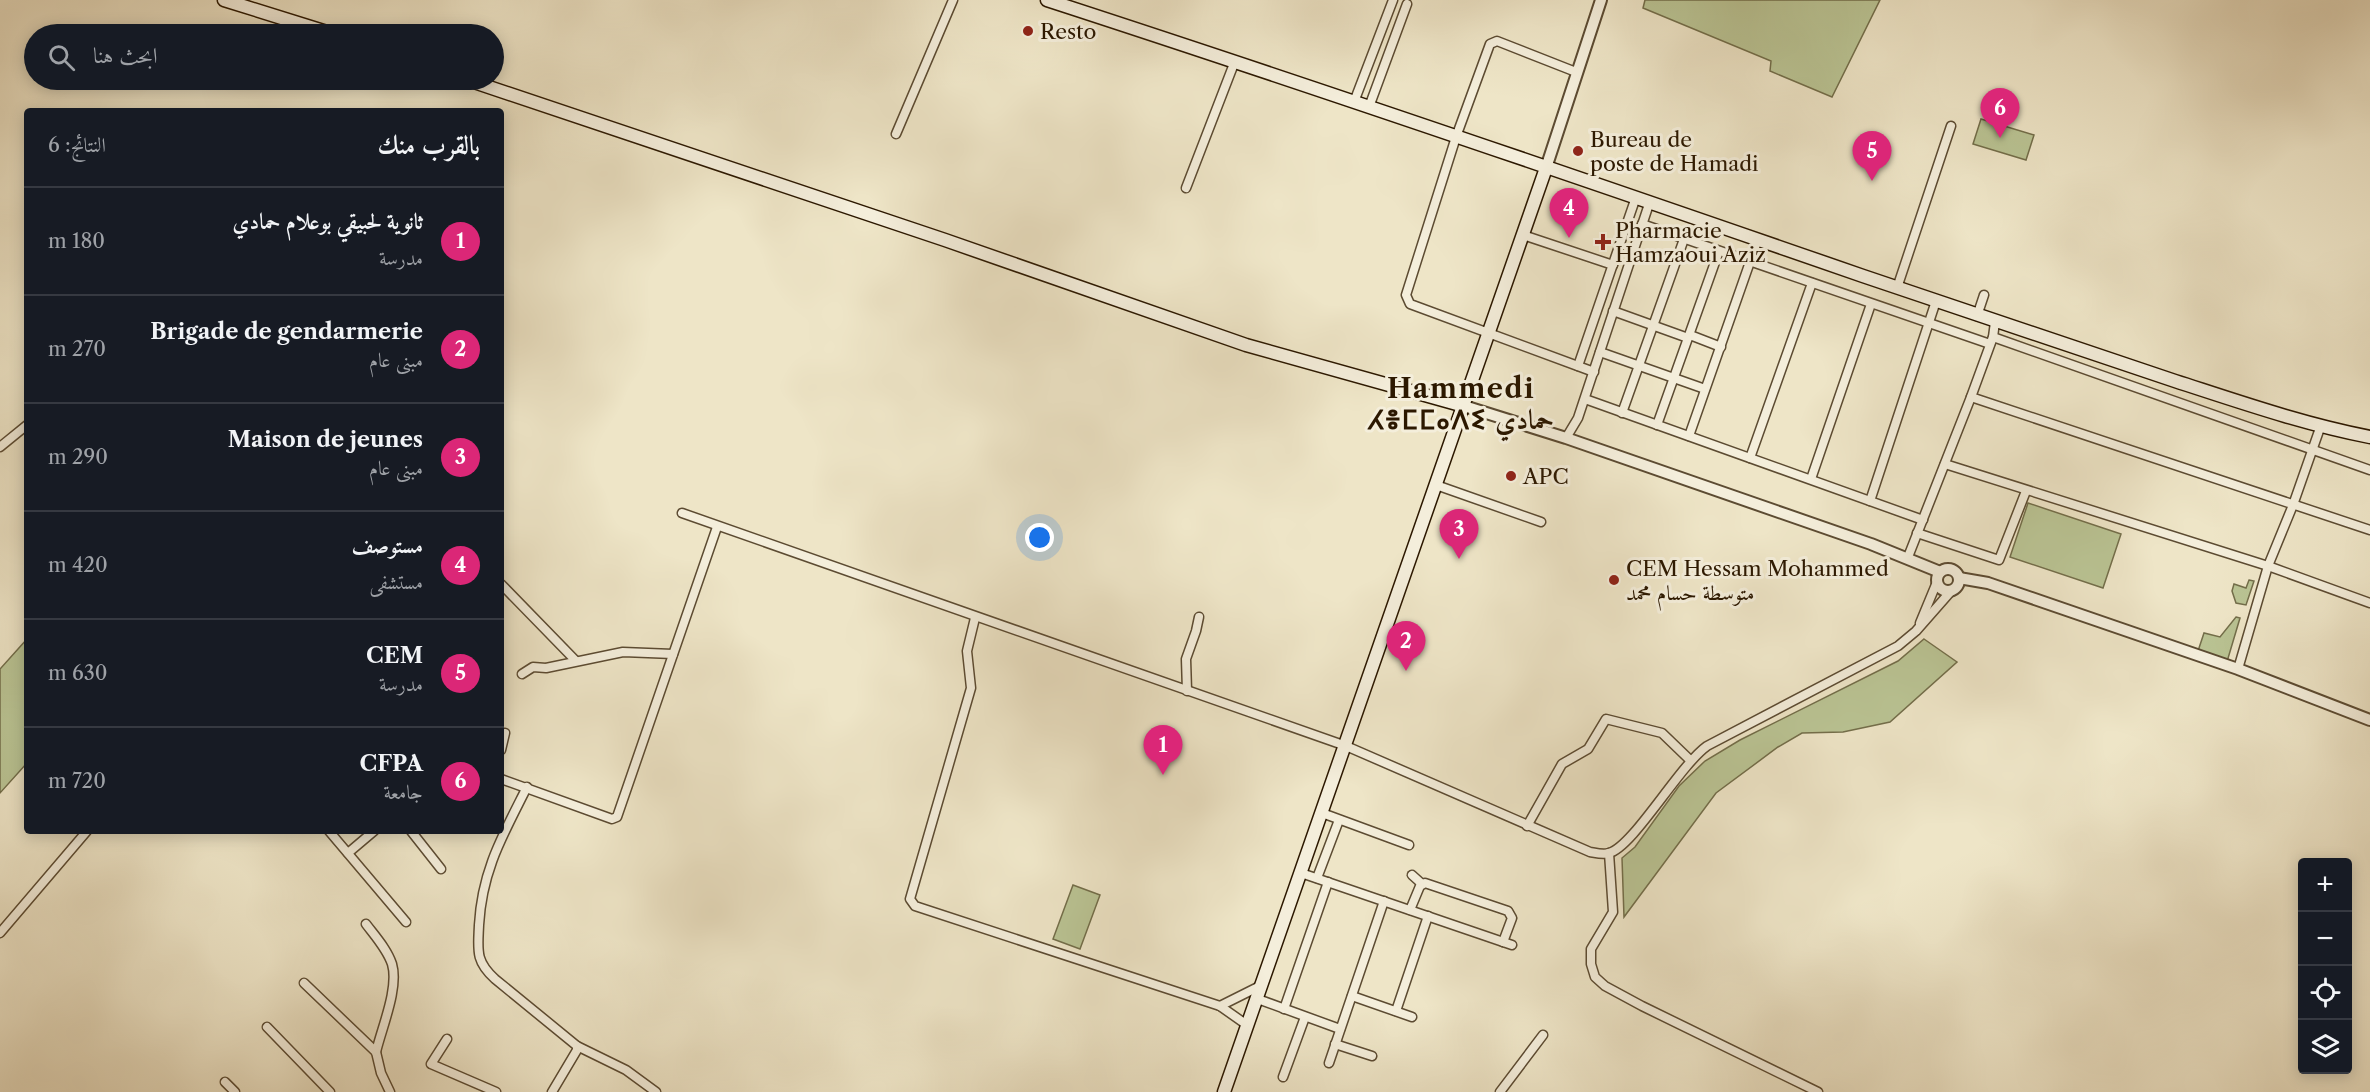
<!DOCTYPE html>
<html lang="ar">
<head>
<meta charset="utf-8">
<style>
	body { margin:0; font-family:"Libre Caslon Text",Amiri,"Noto Sans Tifinagh",serif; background:#20242c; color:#f1f3f6; direction:rtl }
	.controls { position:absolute; right:18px; bottom:18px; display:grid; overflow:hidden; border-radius:6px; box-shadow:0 3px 15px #0003 }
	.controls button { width:54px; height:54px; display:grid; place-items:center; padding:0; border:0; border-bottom:2px solid #363941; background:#171b24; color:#f1f3f6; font:30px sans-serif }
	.you { position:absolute; left:1040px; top:538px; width:21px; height:21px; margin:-15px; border:4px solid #fff; border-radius:50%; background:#1a73e8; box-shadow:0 0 0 9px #1a73e833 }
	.badge { display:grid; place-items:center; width:39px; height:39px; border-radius:50%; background:#db2777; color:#fff; font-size:20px; font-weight:700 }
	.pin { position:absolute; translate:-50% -50px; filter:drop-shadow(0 2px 3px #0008) }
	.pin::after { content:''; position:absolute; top:32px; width:21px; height:18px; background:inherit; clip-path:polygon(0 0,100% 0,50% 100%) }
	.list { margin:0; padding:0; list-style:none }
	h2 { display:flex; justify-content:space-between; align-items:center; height:78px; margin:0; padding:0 24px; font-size:26px }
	h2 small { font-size:20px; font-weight:400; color:#9ea1a6 }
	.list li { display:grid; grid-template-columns:39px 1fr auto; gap:18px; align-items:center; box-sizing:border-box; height:108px; padding:0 24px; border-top:2px solid #363941 }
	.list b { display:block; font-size:22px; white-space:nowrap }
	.list p { margin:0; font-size:20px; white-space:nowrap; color:#9ea1a6 }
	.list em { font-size:20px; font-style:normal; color:#9ea1a6 }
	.icon { flex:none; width:33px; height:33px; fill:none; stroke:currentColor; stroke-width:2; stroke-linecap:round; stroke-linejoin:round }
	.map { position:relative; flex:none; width:2370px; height:1092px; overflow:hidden; direction:ltr }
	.search { position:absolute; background:#171b24; box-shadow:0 3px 15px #0003; left:24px; top:24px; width:480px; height:66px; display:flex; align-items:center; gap:15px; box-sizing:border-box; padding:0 21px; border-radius:33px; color:#9ea1a6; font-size:22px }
	.panel { position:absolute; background:#171b24; box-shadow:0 3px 15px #0003; left:24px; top:108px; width:480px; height:726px; border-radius:6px; direction:rtl }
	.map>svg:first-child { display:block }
	.green { fill:#bac494; stroke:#736e4a; stroke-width:1.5 }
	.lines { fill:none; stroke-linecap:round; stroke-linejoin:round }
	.minor-casing { stroke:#5c4b32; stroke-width:11 }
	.tertiary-casing { stroke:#5c4b32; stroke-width:14 }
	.secondary-casing { stroke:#2c1800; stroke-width:15 }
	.minor { stroke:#f4eedb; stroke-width:8 }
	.tertiary { stroke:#f4eedb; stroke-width:10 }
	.secondary { stroke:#f4eedb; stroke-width:12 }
	.poi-dot { fill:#8f2418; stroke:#f4eedb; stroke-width:2 }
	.labels { text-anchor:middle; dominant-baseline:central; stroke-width:6; stroke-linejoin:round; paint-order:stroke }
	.poi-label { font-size:21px; fill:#2c1800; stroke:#f4eedb; text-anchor:start }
	.district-label { font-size:27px; font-weight:bold; letter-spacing:1.5px; fill:#2c1800; stroke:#f4eedb }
</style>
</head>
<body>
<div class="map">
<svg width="2370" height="1092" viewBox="0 0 2370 1092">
	<rect width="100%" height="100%" fill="#eee5c7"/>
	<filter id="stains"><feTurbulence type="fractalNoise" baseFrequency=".00333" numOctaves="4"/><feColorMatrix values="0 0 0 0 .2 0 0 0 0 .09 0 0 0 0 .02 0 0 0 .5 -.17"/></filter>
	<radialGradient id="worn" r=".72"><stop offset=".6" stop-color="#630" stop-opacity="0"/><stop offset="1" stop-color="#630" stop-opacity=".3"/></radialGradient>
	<g class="green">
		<path d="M1645,0H1880L1832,97L1770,71L1771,61L1643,8Z"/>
		<path d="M1981,119L2034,135L2026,160L1973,144Z"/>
		<path d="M2028,503L2121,534L2103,588L2010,557Z"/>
		<path d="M2249,580L2254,581L2246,605L2236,603L2232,591L2234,584L2246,588Z"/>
		<path d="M2236,617L2240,618L2226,665L2197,654L2204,633L2220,637Z"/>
		<path d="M27,639V763L0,793V669Z"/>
		<path d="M1924,639L1957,662L1890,722L1843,732L1802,733L1778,747L1716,793L1624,917L1622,858L1635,847L1679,786L1705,761L1740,740L1898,661Z"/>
		<path d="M1073,885L1100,895L1080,949L1053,939Z"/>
	</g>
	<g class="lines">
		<g class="minor-casing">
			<g id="minor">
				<path d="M1576,72L1497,41L1490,44L1456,137L1406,295L1410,304L1594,372"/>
				<path d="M1354,102L1393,0"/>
				<path d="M1369,107L1407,4"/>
				<path d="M896,134L953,0"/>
				<path d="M1186,188L1235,61"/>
				<path d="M1642,224L1990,344"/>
				<path d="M1523,235L1613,265"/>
				<path d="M1897,288L1951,126"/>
				<path d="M1613,311L1688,338"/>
				<path d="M1977,316L1984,295"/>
				<path d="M1690,335L1721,347"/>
				<path d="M1993,337L2370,470"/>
				<path d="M1600,352L1705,389"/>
				<path d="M1578,366L1636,197"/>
				<path d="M1971,397L2370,530"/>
				<path d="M1585,399L1923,520"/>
				<path d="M1622,413L1684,239"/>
				<path d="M1657,425L1719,251"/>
				<path d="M1689,436L1758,239"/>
				<path d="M1566,438L1578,418L1650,201"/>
				<path d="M0,447L27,425"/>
				<path d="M1750,458L1812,283"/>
				<path d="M1945,464L2268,566L2370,603"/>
				<path d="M1811,479L1871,304"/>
				<path d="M1436,485L1541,522"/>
				<path d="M1870,501L1936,301"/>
				<path d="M682,513L1346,746L1590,852C1596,853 1604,855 1609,853C1633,847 1679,766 1707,746L1898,646L1916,631L1952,590"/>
				<path d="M1917,533L1999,560L2026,491"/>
				<path d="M1908,557L1971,397L1993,337L1995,322"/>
				<path d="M501,584L575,660"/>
				<path d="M975,618L967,651L971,688L910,899L915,906L1220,1006L1247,1025"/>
				<path d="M1920,623L1937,582"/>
				<path d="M2238,669L2268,566L2293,505L2320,428"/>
				<path d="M522,674L533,667L546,668L623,652L673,654"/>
				<path d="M1187,691L1186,659L1196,631L1199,617"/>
				<path d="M501,750L505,733"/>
				<path d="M501,779L612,819L617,817L717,527"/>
				<path d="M527,787C503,835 482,870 479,925C478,950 475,961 495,979L577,1046V1050L552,1092"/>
				<path d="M1322,813L1409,845"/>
				<path d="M1527,826L1562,764L1588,749L1606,719L1662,733L1690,760"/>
				<path d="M329,831L406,922"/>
				<path d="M411,831L441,869"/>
				<path d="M348,853L374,831"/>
				<path d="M1609,853L1613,912L1591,949V964L1595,977L1605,986L1642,1006L1818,1092"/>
				<path d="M1301,873L1512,945"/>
				<path d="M1412,875L1422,884"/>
				<path d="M1317,878L1339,820"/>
				<path d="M1410,910L1420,886L1425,883L1508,911L1512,918L1503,942"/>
				<path d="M366,924C375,936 387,949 392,964C399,988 382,1027 376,1052"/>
				<path d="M0,933L87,831"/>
				<path d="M304,983L376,1052L381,1073L390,1092"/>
				<path d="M1352,996L1412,1017"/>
				<path d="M1255,998L1340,1029"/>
				<path d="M1220,1006L1260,986"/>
				<path d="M1284,1009L1328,882"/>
				<path d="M1396,1011L1428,916"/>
				<path d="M267,1027L330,1092"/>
				<path d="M447,1039L431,1064L496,1092"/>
				<path d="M1335,1044L1372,1056"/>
				<path d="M577,1046L626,1070L656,1092"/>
				<path d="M1329,1063L1384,901"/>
				<path d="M1283,1077L1305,1017"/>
				<path d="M225,1082L235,1092"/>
				<path d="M1500,1092L1543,1035"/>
			</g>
		</g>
		<g class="tertiary-casing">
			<g id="tertiary">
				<path d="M1546,168L1601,0"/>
				<path d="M1464,406L1566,438L1871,544L1940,572"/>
				<circle cx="1948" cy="580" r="11"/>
				<path d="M1959,578L1988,583L2238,669L2370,720"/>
			</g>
		</g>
		<g class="secondary-casing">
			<g id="secondary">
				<path d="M224,0L333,34"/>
				<path d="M1047,0C1321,89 1592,182 1863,276C1967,312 2071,347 2175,381C2240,402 2303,424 2370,437"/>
				<path d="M468,80L945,240L1246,345L1464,406"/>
				<path d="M1224,1092L1546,168"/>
			</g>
		</g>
		<use href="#minor" class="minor"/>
		<use href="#tertiary" class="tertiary"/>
		<use href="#secondary" class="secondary"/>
	</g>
	<g class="poi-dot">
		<circle cx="1028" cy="31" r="6"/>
		<circle cx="1578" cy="151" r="6"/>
		<path d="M1600 233h6v6h6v6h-6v6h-6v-6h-6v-6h6z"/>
		<circle cx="1511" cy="476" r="6"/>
		<circle cx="1614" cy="580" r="6"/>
	</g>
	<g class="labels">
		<g class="poi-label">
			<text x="1040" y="31">Resto</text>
			<text x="1590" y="139">Bureau de<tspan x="1590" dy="24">poste de Hamadi</tspan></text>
			<text x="1615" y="230">Pharmacie<tspan x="1615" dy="24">Hamzaoui Aziz</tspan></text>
			<text x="1523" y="476">APC</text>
			<text x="1626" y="568">CEM Hessam Mohammed<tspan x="1626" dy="24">متوسطة حسام محمد</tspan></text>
		</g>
		<g class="district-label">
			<text x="1461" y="388">Hammedi<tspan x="1461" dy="31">ⵃⴻⵎⵎⴰⴷⵉ حمادي</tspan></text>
		</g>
	</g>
	<rect width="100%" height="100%" filter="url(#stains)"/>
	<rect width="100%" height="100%" fill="url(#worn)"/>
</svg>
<div class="controls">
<button>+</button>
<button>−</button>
<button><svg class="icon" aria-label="locate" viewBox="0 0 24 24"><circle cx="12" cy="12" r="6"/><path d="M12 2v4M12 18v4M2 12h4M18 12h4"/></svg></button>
<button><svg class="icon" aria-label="layers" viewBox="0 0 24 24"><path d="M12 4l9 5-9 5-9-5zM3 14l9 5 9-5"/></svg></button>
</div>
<div class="you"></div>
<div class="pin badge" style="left:1163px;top:775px">1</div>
<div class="pin badge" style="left:1406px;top:671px">2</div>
<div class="pin badge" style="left:1459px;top:559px">3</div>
<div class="pin badge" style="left:1569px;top:238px">4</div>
<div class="pin badge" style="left:1872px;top:181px">5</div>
<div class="pin badge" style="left:2000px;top:138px">6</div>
<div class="search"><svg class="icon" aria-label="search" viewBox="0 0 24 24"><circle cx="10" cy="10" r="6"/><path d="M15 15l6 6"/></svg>ابحث هنا</div>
<section class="panel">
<h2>بالقرب منك<small>النتائج: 6</small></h2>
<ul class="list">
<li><span class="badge">1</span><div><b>ثانوية لحبيقي بوعلام حمادي</b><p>مدرسة</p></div><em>180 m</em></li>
<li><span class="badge">2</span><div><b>Brigade de gendarmerie</b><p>مبنى عام</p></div><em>270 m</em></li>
<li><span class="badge">3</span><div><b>Maison de jeunes</b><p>مبنى عام</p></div><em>290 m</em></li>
<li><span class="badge">4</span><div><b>مستوصف</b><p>مستشفى</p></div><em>420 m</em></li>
<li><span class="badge">5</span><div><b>CEM</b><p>مدرسة</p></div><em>630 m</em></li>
<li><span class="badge">6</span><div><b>CFPA</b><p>جامعة</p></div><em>720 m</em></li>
</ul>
</section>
</div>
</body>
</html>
